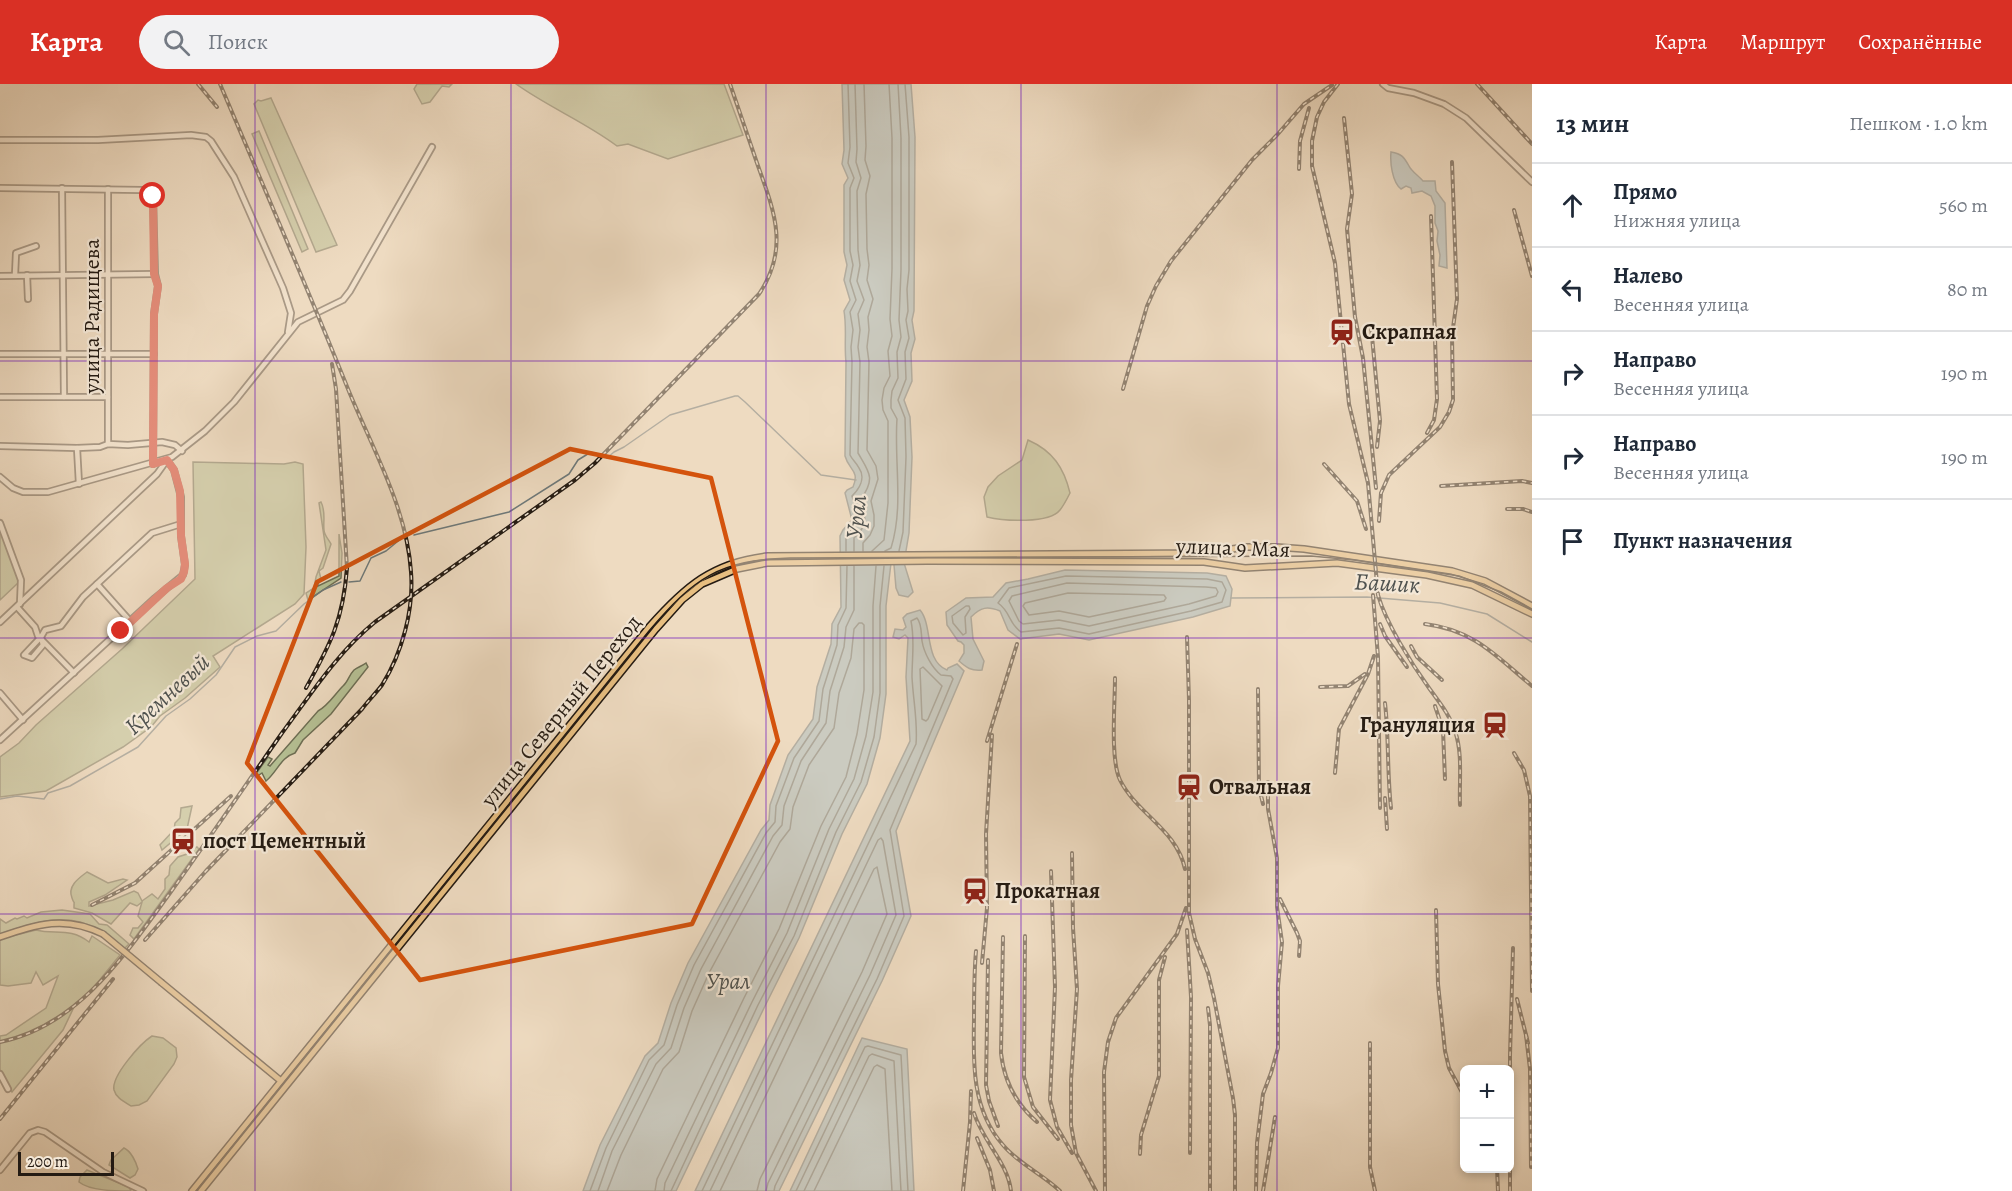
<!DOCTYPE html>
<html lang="ru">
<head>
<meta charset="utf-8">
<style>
	body { margin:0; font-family:Alegreya,serif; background:#f2f2f3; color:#1f2937 }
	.controls { position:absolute; right:18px; bottom:18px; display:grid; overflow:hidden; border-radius:9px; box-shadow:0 3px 9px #0003 }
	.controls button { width:54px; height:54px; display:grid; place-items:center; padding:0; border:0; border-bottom:2px solid #e0e1e3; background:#fff; color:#1f2937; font:30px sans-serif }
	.scale { position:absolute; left:18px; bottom:15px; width:96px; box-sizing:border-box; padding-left:6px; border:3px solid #241b13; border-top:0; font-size:16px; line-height:21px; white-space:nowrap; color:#241b13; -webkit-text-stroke:4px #f4e8d7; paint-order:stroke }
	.stop { position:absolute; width:18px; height:18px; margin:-14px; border:4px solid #d93025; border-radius:50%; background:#fff }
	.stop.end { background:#d93025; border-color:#fff; box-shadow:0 2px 6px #0008 }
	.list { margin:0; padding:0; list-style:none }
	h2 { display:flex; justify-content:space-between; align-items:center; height:78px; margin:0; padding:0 24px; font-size:26px }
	h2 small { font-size:20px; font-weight:400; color:#747a83 }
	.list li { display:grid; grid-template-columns:39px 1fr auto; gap:18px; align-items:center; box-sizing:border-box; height:84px; padding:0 24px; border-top:2px solid #e0e1e3 }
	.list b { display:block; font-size:22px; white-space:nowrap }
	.list p { margin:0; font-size:20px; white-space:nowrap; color:#747a83 }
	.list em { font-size:20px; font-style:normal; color:#747a83 }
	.icon { flex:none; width:33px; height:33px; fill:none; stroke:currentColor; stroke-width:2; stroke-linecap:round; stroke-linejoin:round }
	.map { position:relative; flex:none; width:1532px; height:1107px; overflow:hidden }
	header { display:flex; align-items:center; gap:36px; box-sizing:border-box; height:84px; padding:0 30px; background:#d93025; color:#fff }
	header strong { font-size:28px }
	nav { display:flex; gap:33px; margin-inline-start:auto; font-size:21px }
	.search { width:420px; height:54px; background:#f2f2f3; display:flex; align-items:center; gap:15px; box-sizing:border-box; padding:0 21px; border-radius:33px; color:#747a83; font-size:22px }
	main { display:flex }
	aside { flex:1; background:#fff }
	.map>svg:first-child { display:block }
	.green { fill:#b6c195; stroke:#6d6e54; stroke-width:1.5 }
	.water { fill:#9fb8bf; stroke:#6e797a; stroke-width:1.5 }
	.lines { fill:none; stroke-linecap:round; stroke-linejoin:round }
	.shore { stroke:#626a69; stroke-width:1.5 }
	.stream { stroke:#6e797a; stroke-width:1.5 }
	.minor-casing { stroke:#564b3e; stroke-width:8 }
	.major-casing { stroke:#241b13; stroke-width:8 }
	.minor { stroke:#f4e8d7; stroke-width:4.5 }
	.major { stroke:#e7be80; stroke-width:5 }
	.tram { stroke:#241b13; stroke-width:1.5 }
	.rail-casing { stroke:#241b13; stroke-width:4 }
	.rail { stroke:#f4e8d7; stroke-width:1.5; stroke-dasharray:4.5; stroke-linecap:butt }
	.major-bridge-casing { stroke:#241b13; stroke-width:8; stroke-linecap:butt }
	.major-bridge { stroke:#e7be80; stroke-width:5 }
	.route { stroke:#d93025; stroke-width:8 }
	.marked { fill:none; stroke:#d4530d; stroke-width:4.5; stroke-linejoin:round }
	.grid { fill:none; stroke:#7b2cbf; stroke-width:1.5; stroke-opacity:0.55 }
	.labels { text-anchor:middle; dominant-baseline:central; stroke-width:4.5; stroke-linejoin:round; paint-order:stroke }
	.street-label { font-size:22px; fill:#241b13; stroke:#f4e8d7 }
	.poi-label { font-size:22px; font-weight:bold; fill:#241b13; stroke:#f4e8d7; text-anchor:start }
	.water-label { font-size:24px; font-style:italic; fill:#4f524f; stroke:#f4e8d7 }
</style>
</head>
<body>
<header>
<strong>Карта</strong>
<div class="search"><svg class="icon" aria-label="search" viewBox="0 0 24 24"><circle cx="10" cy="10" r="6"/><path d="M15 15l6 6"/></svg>Поиск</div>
<nav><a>Карта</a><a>Маршрут</a><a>Сохранённые</a></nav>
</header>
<main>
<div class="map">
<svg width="1532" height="1107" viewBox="0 0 1532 1107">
	<rect width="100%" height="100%" fill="#eedbc1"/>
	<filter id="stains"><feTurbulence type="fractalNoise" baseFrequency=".00333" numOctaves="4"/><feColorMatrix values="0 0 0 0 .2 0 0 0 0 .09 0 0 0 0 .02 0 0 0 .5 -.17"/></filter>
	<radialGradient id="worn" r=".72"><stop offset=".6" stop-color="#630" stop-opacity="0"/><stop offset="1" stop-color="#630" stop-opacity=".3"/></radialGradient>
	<g class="green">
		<path d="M417,0H452L449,3L442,2L430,18L422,20L414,5Z"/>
		<path d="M516,0H724L743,51L668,75L628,60L617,62C585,38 548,23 516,0Z"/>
		<path d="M271,14L337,161L316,168L254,20L258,16L261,17Z"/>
		<path d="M259,47L308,165L302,168L252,50Z"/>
		<path d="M1028,356C1053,367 1064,384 1070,409C1067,415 1064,421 1060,426C1049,440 1004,437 987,433L984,413L988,403L998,392L1022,376Z"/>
		<path d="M193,378L284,380L295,378L303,380L306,463L304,510L295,520L213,572L220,583L185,614L160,632L151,643L123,663L46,707L0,713V673L19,659L36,641L122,565L195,495Z"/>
		<path d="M321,418C326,427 323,438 324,446C324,451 329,456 331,460L323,484L319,487L321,495L316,503L339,492V450L342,469L341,494L308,516L306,509L314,504L316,493L326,466L319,419Z"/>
		<path d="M0,443L19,498L0,516Z"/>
		<path d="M366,579L368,583L331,630L303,656L295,669C281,673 277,688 266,697L262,689L256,693L255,691L268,673L272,675L268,681L270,682L318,627C328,622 335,610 343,602C348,598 349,591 354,586C358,583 362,582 366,579Z"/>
		<path d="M192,722L187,745L162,766L160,761L174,746L175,739L180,734L181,724Z"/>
		<path d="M197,763L199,765L134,855L130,851L133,844H138L143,838L138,832L142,818L137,822L130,819L111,840L92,829L74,824C74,813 75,823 72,814C67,802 79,794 87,788L108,799L123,795L127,796L105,811L89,818V822L113,816L134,807L138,809L142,817L152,810L158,815L165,805V795L169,791L170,782L178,773L187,770L190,766Z"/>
		<path d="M62,826L90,830L99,840L107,841L129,860L124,865C115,858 106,850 97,845C66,827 31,839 0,850V835L6,839L15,834L17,835L24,832L27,834L41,828Z"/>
		<path d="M36,846C55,851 70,843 89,858L92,852L120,871L89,909L75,921L63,946L12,1008L0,987V952L6,951L46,924L58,892L43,901L36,888L31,899L8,902L0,901V855Z"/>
		<path d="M152,952L163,954L176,964L177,973L174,980L147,1017L139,1021L131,1022C125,1018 116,1014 114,1006C111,992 141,959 152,952Z"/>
		<path d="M124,1064C131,1067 136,1078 138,1085L135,1091L130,1094L109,1081L111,1076Z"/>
		<path d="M87,1086L129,1103L131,1107C116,1107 90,1107 79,1098L80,1093Z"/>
	</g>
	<g class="water">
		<path d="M842,0H911L915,53L914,227L912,236L915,255L911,269L912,297L904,316L910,333L912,373L909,449L904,479L913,508L908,513L899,511L896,504L894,481L891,479L886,522V610L880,654L867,700L842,750L799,854L764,924L676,1107H583L600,1061L645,972L658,959L671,919L688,879L761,746L769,736L770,721L788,671L813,635L817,603L831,560L832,540L841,523L840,452L843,446L852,436L845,409L847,406L853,403C860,386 849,387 845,372L846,278C844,260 847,245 844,227L850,216L844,196L847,181L844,168V101L848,94L842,80L844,66Z"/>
		<path d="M1391,68C1402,70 1404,73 1409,82C1411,87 1419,92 1423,97H1435L1436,107L1445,119L1447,184L1439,182L1440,171L1437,157L1438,147L1435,139V122L1431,112L1422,107L1412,109L1411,104L1406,102L1401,105C1392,98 1390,78 1391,68Z"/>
		<path d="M1065,486L1207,489L1226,492L1232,505L1230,522L1193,533L1089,556L1059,550L1020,555L1008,546L1000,527C987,522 981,523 971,533L973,555L984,577L982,586C971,587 967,584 959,577L964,569V561L961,558L958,557L947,541L946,528L966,514L993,513L1006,499L1028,495Z"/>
		<path d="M920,526C933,541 924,577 947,586L948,584L957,580L964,587L896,747L911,832L882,897L779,1107H695L910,657L906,593L908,554L905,551L899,555L893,553L895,545L903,546L906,543L903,534L907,530Z"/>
		<path d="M862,954L907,965L914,1107H790Z"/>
	</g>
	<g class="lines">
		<g class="shore">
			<path d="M846,467V451C863,433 858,434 852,412C859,405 866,394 859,384C856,378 853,377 850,371L852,278L851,263L853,246L850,228L856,216L850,197L853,181L850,167V104L854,94L848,79L850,63L848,0"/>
			<path d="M854,467V454C868,442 866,432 861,415C876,394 869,388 858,369L860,278L858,263L860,246L858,230L864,216L857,197L860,181L858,166L857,107L861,94L856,78L857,65L855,0"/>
			<path d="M863,467V459L870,451L874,442V431L871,417L878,395L876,382L867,366L869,278L867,263L869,246L868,233L873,215L867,196L869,181L867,165L866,110L870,92L865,76L866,62L864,0"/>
			<path d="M872,467L884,456L888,419V337L883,326L882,316L884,304L890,292L888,267L892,252L890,235L892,185V54L889,0"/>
			<path d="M885,467L891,464C904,423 894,378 897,335L891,324V316L892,307L898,294L897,268L901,253L899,236L901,186V54L898,0"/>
			<path d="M899,467L903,448L906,373L905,334L898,316L906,295L905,268L909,254L906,236L908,227L907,205L909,186V53L905,0"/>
			<path d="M1066,492L1207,495L1222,498L1226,506L1222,518L1191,527L1089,550L1059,544L1021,548C1008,539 1011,528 998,519L1009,504Z"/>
			<path d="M1067,499L1206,503L1216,504L1218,508L1216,512L1189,520L1089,542L1059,536L1023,540L1019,537L1009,517L1012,512Z"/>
			<path d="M1068,509L1164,511L1166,514L1164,517L1089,533L1059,527L1029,531L1023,522L1025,519Z"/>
			<path d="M966,522H969L970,525L965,533L966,549L963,551L953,539L952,532Z"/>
			<path d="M923,583L942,602L928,635L926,637L922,635L920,585Z"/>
			<path d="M590,1107L606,1064L649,976L664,961L677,921L694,881L766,749L775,738L776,722L794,674L819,637L823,605L837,561L838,541L846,524L847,482"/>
			<path d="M598,1107L612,1067L656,980L671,964L684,924L701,885L773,752L782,741L784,722L801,677L826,639L830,607L844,563L846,543L854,526V482"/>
			<path d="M607,1107L621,1071L663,985L679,968L692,927L709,889L780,758L790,745L793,723L809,681L834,644L839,609L851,574L854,545L859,539H862L864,541V606L857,650L846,693L821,742L779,845L744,914L657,1095L655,1107"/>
			<path d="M664,1107L665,1099L752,918L787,849L829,745L854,695L866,652L873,608V522L876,482"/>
			<path d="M671,1107L758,921L794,852L836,748L861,698L874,653L880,609V522L884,482"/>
			<path d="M702,1107L916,660C918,638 913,615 912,593C912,574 915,556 911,537L917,534C922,540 921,549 922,557C924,569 932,584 941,591L951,592L953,595L890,746L904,832L877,895L775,1102L774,1107"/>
			<path d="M710,1107L878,756L881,754L883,757L896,831L870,891L768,1099L766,1107"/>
			<path d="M720,1107L874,785L877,783L887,830L862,888L760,1095L757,1107"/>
			<path d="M796,1107L865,963L868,962L901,971L908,1107"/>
			<path d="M804,1107L869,972L872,970L894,977L901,1107"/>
			<path d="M814,1107L874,983L877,981L885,985L892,1107"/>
		</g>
		<g class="stream">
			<path d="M414,451L509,428L569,390L578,376L591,368L605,372L607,374L614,368L624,363L670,331L735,312H738L745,318L821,391L856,396"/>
			<path d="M349,498L360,497L371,474L386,467L403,453"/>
			<path d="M1231,514L1367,513L1440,519L1487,530L1532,558"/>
			<path d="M0,715L17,712L44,715L48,709L70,702L138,663L166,632L190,615L216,591L235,563L257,552L276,547L304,520L323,506L341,498"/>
		</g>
		<g class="minor-casing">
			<g id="minor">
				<path d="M1383,0L1388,4L1414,9L1444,20L1466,34L1532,98"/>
				<path d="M0,56H98L191,51L206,53L211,57L234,93L283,204L291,229L288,248"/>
				<path d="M0,104L142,106L151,109L153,113L155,190L158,202L154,230L153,380"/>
				<path d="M62,104L64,313"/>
				<path d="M15,191L16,169L36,162"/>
				<path d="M27,191L28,215"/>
				<path d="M0,192L155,190"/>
				<path d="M0,270H154"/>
				<path d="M0,313H108"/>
				<path d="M108,360V105"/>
				<path d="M0,362L77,364L100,363L108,360L128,361L162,358L175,361L182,367"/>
				<path d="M77,364L79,400"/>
				<path d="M0,393L13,404L23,408H48L172,373L205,347L234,318L298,238L343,216L350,207L432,63"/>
				<path d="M0,439L21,496L20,520"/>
				<path d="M97,500L130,537"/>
				<path d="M17,523L35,543L38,552L74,589"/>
				<path d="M0,538L157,390L167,376"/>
				<path d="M41,553L24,571L32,574L43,561L41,553L45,546L61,542L83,513L152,449L181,440"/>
				<path d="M0,609L23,636"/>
				<path d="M0,656L155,514L183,491L185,481L181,452V413L174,386L167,376"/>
				<path d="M0,990L8,1005"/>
				<path d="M0,1086L30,1049L38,1046L45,1048L103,1088L143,1107"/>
			</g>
		</g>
		<g class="major-casing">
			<g id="major">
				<path d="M0,853C38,840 65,831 103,850"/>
				<path d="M162,899L281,997"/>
				<path d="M192,1107L649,543C685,502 713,478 768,472L1204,469L1246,463H1276L1304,465L1452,487L1485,497L1532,522"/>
				<path d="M201,1107L656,545L682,516L702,500L737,485L767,479L927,477L1204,478L1245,484L1337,479L1427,491L1472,501L1532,530"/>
			</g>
		</g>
		<use href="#minor" class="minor"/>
		<use href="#major" class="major"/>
		<path class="tram" d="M196,1107L649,547C694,494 719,476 790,474L1311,472L1354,476L1459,492L1501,508L1532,525"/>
		<g class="rail-casing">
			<g id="rail">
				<path d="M198,0L217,23"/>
				<path d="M1338,0L1324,18L1317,33L1312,57V82L1335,179L1349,320L1368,399L1378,511C1386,539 1411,579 1429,604C1439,618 1450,631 1455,647C1463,670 1459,697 1460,721"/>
				<path d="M1477,0L1532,60"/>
				<path d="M1344,34L1352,110L1347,145L1355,233L1363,274L1376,404"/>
				<path d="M1299,85L1300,57L1309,24"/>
				<path d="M1514,126L1532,192"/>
				<path d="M1371,242L1380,337L1377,363"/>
				<path d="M1123,305L1147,222L1156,202L1171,177L1252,76L1277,51L1304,20L1332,1"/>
				<path d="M1427,349L1434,336L1437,315L1431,132"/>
				<path d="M1324,380L1357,417L1366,445"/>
				<path d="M1441,402L1522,397L1532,399"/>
				<path d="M1507,425H1523L1532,428"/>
				<path d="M1379,437L1381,409L1389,391L1440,343L1449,328L1453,316L1452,251L1457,215L1452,78"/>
				<path d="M1373,511L1378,573L1380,724"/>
				<path d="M1380,540L1385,552L1407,583"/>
				<path d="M1425,540C1474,546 1496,572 1532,602"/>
				<path d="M1187,553L1189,616V829L1195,855L1208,889L1214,914L1233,1014L1235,1031V1107"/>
				<path d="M1411,562L1417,573L1442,596"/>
				<path d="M1115,594C1115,620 1110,675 1120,696C1137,730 1177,746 1185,785"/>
				<path d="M1320,603L1348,602L1365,590"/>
				<path d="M306,604C331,559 343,536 347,484L336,305L332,280"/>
				<path d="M1258,605L1259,703L1263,720"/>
				<path d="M1385,619C1389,654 1387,689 1391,724"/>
				<path d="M1435,622L1443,646L1445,695"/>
				<path d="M987,657L1017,560"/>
				<path d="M1514,669L1524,686L1530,712L1532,907"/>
				<path d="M1335,689L1339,645L1368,590L1374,572"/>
				<path d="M1385,714L1387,745"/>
				<path d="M1072,769L1073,844L1077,905L1071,996V1041L1076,1069L1096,1107"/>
				<path d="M1051,787L1055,903L1050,1016L1057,1043L1072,1069"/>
				<path d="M1280,815L1297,849L1300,857L1299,872"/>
				<path d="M92,821L135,799L231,712"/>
				<path d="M1436,826L1438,900L1445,967L1449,984L1464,1012"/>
				<path d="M1187,846L1191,913L1190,1069"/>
				<path d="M1025,852L1024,993L1033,1023L1058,1055"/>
				<path d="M1003,853L1001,969C1004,997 1015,1019 1037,1038"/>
				<path d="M145,856L206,787L362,625C368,617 376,609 382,601C402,569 414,526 411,488C407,424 372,364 348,305C307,203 263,101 220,0"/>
				<path d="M976,867C974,890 974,912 974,935C973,980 972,1026 1003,1061C1019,1080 1042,1090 1060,1107"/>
				<path d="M988,876L986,1001L989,1017L998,1042"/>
				<path d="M982,879L987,824L986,750L992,651"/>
				<path d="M1517,915L1528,959"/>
				<path d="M1208,924L1210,941V1107"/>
				<path d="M1526,951L1530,985L1531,1083"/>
				<path d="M0,958C79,942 126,869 170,809C208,756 245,702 282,649C311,610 337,569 375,538L575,396L595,379L759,210C790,164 774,127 757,79C748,52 739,26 730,0"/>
				<path d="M1370,959V1083L1375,1107"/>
				<path d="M974,1029C982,1056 1008,1079 1011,1107"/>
				<path d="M0,1035L113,895"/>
				<path d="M977,1054L990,1086L994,1107"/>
				<path d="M1140,1070L1141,1051L1159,992V896L1165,873"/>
				<path d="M1497,1084L1498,1107"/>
				<path d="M963,1107L970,1038L971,1007"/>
				<path d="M1105,1107L1104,988L1108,958L1116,934L1177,850L1186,824"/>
				<path d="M1256,1107L1257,1059L1263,1010L1271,989L1278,964V902L1282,858L1277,823V774L1268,725V698"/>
				<path d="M1263,1107L1275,1033"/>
				<path d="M1510,1107V972L1513,864"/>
			</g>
		</g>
		<use href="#rail" class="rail"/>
		<g class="major-bridge-casing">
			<path id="major-bridge" d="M103,850L162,899"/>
		</g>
		<use href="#major-bridge" class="major-bridge"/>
	</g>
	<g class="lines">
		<path class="route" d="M121,547L167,504L181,495L184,488L185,480L181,452L180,407L174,386L167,376L153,380L154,230L158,202L154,190L153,112"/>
	</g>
	<path d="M0 0H1532V1107H0ZM570,365L711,394L778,657L692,840L420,896L247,679L317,498Z" fill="#eedbc1" fill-opacity=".55" fill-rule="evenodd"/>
	<path class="marked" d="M570,365L711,394L778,657L692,840L420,896L247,679L317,498Z"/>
	<path class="grid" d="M255,0V1107M511,0V1107M766,0V1107M1021,0V1107M1277,0V1107M0,277H1532M0,554H1532M0,830H1532"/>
	<defs>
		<g id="station-bare" transform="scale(2.07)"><path d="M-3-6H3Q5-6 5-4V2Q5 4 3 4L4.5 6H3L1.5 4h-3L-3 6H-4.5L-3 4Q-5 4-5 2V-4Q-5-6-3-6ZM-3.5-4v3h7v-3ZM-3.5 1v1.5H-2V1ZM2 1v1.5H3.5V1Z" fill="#8f2418" stroke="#f4e8d7" stroke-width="2.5" paint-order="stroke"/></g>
	</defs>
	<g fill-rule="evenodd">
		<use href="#station-bare" x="1342" y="248"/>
		<use href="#station-bare" x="1495" y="641"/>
		<use href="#station-bare" x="1189" y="703"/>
		<use href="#station-bare" x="183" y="757"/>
		<use href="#station-bare" x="975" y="807"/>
	</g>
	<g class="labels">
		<g class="street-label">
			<text transform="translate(92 232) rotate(-90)">улица Радищева</text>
			<text transform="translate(1233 464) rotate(2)">улица 9 Мая</text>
			<text transform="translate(561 627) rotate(-51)">улица Северный Переход</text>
		</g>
		<g class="poi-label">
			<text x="1362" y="248">Скрапная</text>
			<text x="1475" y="641" text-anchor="end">Грануляция</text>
			<text x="1209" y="703">Отвальная</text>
			<text x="203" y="757">пост Цементный</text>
			<text x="995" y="807">Прокатная</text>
		</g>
		<g class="water-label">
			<text transform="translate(856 433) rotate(-84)">Урал</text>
			<text transform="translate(1387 499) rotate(3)">Башик</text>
			<text transform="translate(167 610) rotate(-43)">Кремневый</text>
			<text x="728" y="897">Урал</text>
		</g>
	</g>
	<rect width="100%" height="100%" filter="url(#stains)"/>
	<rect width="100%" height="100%" fill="url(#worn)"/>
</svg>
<div class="controls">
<button>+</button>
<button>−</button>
</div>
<div class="scale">200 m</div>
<div class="stop" style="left:153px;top:112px"></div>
<div class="stop end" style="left:121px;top:547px"></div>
</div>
<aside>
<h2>13 мин<small>Пешком · 1.0 km</small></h2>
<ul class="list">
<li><svg class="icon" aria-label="ahead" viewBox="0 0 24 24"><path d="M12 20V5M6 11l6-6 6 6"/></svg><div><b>Прямо</b><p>Нижняя улица</p></div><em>560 m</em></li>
<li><svg class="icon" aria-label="left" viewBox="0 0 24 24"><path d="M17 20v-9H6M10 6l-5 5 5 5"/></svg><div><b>Налево</b><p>Весенняя улица</p></div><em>80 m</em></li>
<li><svg class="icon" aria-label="right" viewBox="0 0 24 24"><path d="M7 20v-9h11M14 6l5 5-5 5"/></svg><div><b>Направо</b><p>Весенняя улица</p></div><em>190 m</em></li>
<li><svg class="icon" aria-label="right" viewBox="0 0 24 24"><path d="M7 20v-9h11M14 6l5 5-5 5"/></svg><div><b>Направо</b><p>Весенняя улица</p></div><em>190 m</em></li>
<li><svg class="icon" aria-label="arrive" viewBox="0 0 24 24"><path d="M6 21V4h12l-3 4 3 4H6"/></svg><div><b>Пункт назначения</b></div></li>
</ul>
</aside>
</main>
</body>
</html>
